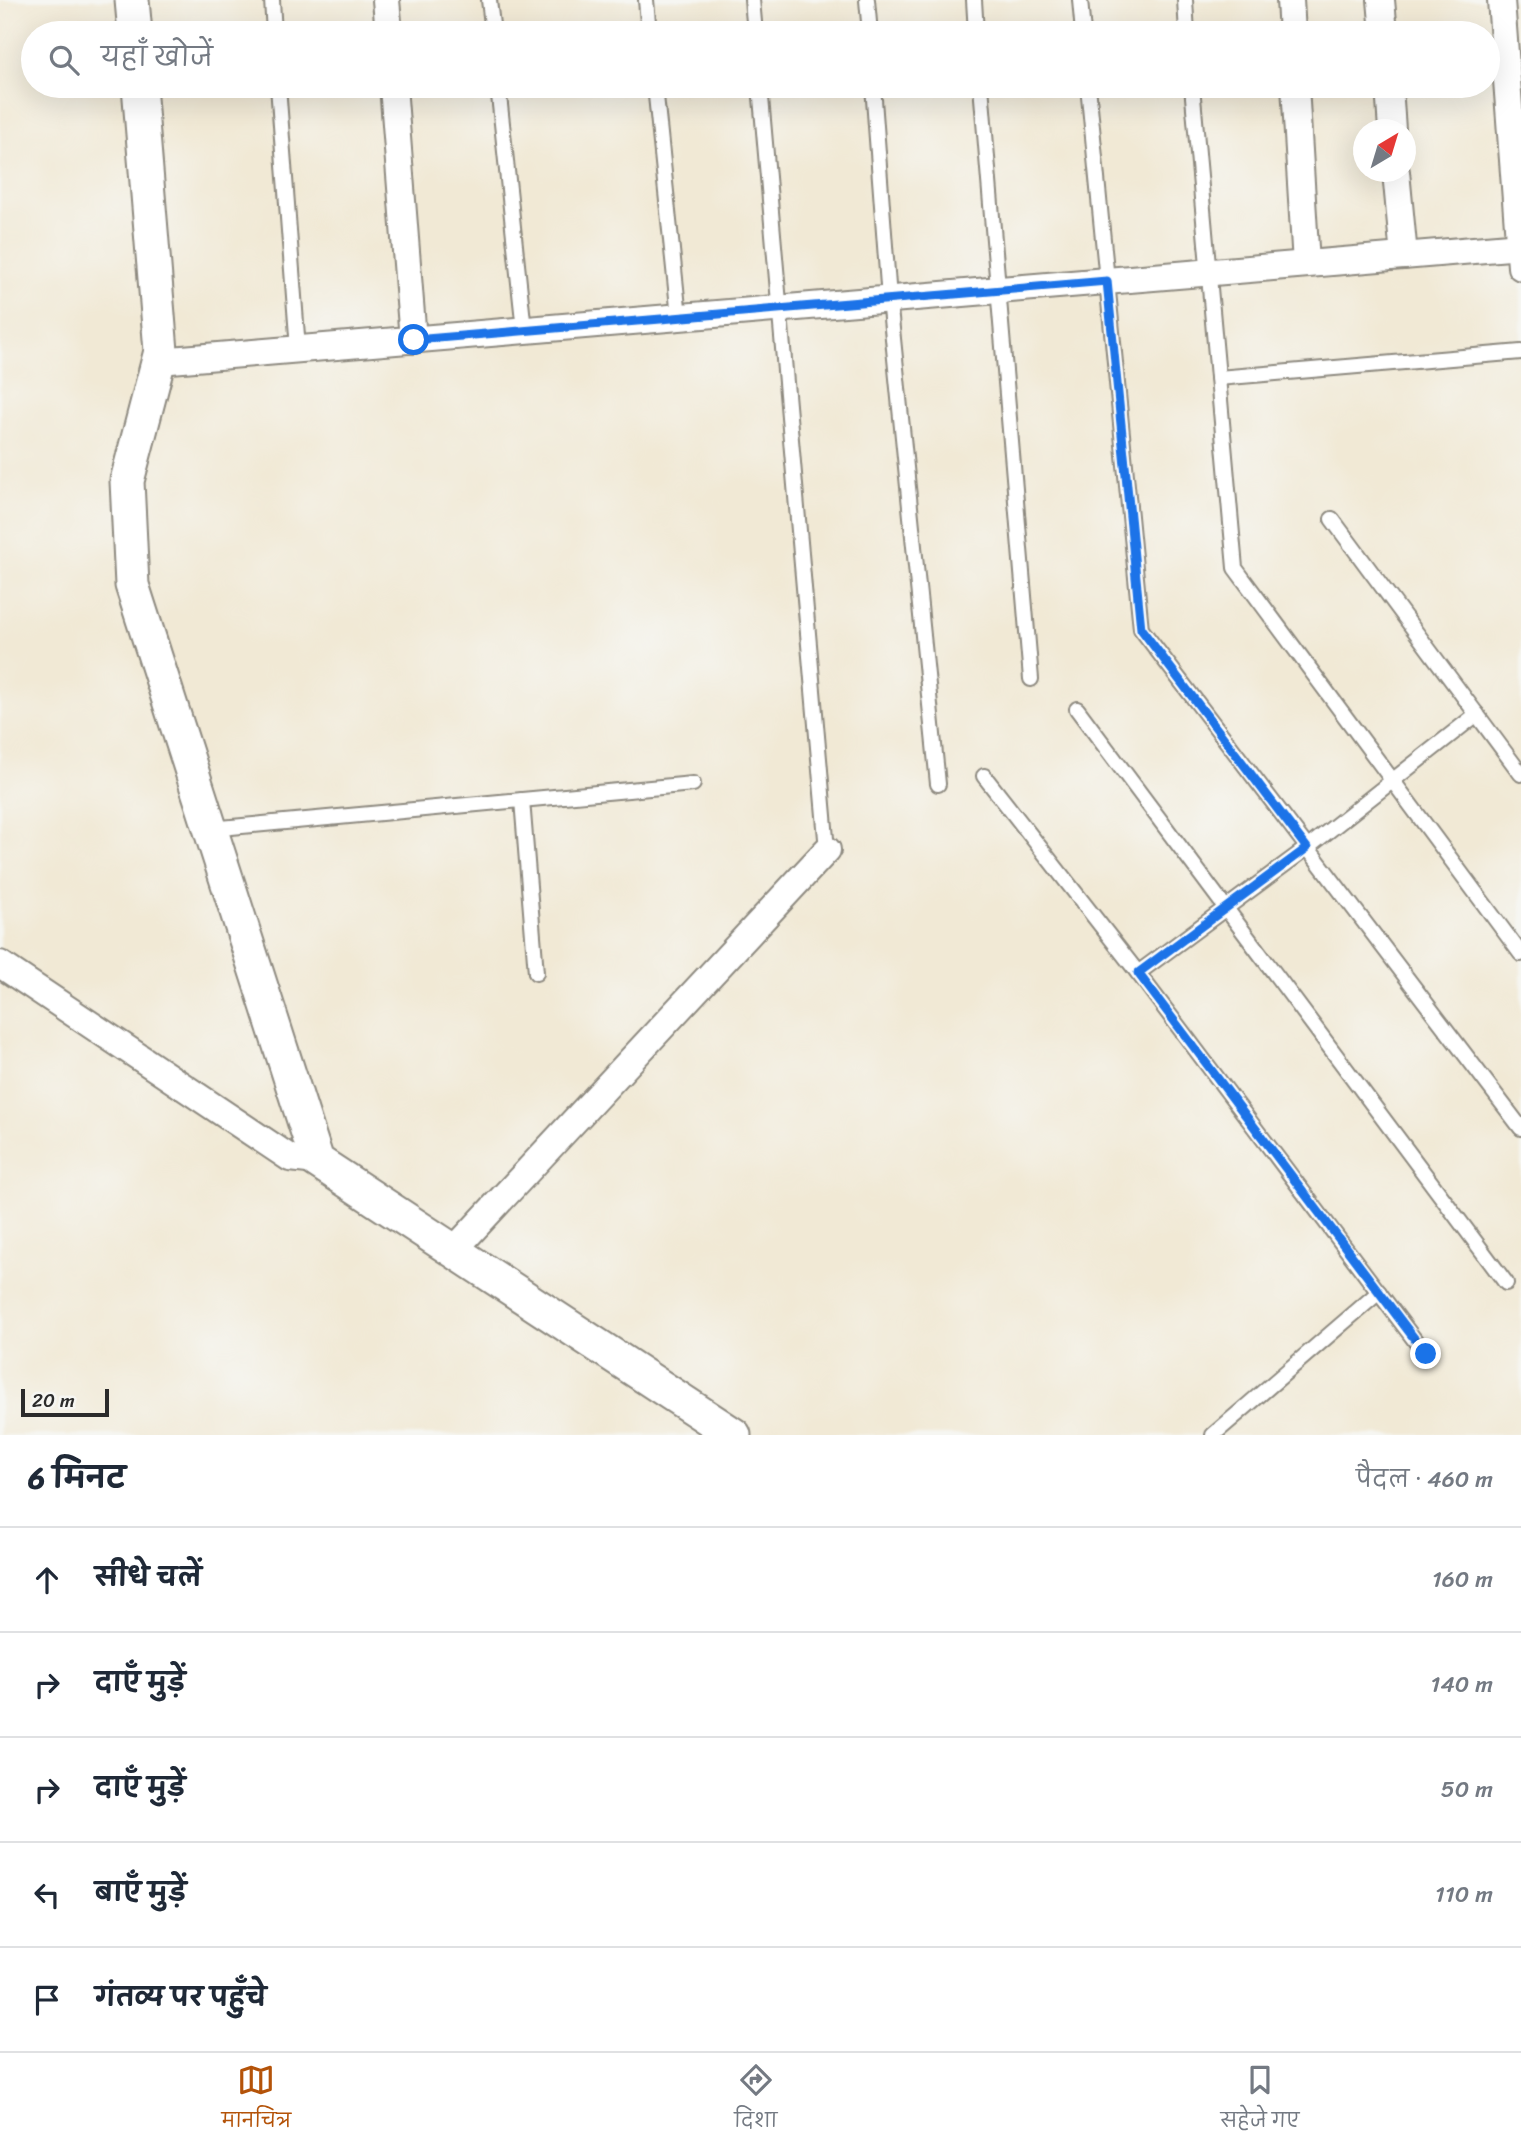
<!DOCTYPE html>
<html lang="hi">
<head>
<meta charset="utf-8">
<style>
	body { margin:0; font-family:Sriracha,"Playpen Sans Deva",sans-serif; background:#f6f6f7; color:#1f2937 }
	.compass { position:absolute; left:1353px; top:119px; width:63px; height:63px; border-radius:50%; background:#fff; box-shadow:0 7px 28px #0002; rotate:38deg }
	.scale { position:absolute; left:21px; bottom:18px; width:88px; box-sizing:border-box; padding-left:7px; border:4px solid #2b2b2b; border-top:0; font-size:19px; line-height:24px; white-space:nowrap; color:#2b2b2b; -webkit-text-stroke:5px #f6f6f2; paint-order:stroke }
	.stop { position:absolute; width:21px; height:21px; margin:-16px; border:5px solid #1a73e8; border-radius:50%; background:#fff }
	.stop.end { background:#1a73e8; border-color:#fff; box-shadow:0 2px 7px #0008 }
	.list { margin:0; padding:0; list-style:none }
	h2 { display:flex; justify-content:space-between; align-items:center; height:91px; margin:0; padding:0 28px; font-size:30px }
	h2 small { font-size:23px; font-weight:400; color:#747a83 }
	.list li { display:grid; grid-template-columns:46px 1fr auto; gap:21px; align-items:center; box-sizing:border-box; height:105px; padding:0 28px; border-top:2px solid #e0e1e3 }
	.list b { display:block; font-size:26px; white-space:nowrap }
	.list em { font-size:23px; font-style:normal; color:#747a83 }
	.icon { flex:none; width:38px; height:38px; fill:none; stroke:currentColor; stroke-width:2; stroke-linecap:round; stroke-linejoin:round }
	.map { position:relative; flex:none; width:1521px; height:1435px; overflow:hidden }
	.search { position:absolute; background:#fff; box-shadow:0 7px 28px #0002; left:21px; right:21px; top:21px; height:77px; display:flex; align-items:center; gap:18px; box-sizing:border-box; padding:0 24px; border-radius:38px; color:#747a83; font-size:26px }
	.sheet { height:616px; background:#fff }
	nav { display:flex; justify-content:space-around; align-items:center; box-sizing:border-box; height:98px; border-top:2px solid #e0e1e3; background:#fff; font-size:19px; color:#747a83 }
	nav a { display:grid; justify-items:center; gap:4px }
	nav .on { color:#b45309 }
	.map>svg:first-child { display:block }
	.lines { fill:none; stroke-linecap:round; stroke-linejoin:round }
	.service-casing { stroke:#8e8a80; stroke-width:18 }
	.minor-casing { stroke:#8e8a80; stroke-width:30 }
	.tertiary-casing { stroke:#8e8a80; stroke-width:37 }
	.service { stroke:#fff; stroke-width:14 }
	.minor { stroke:#fff; stroke-width:26 }
	.tertiary { stroke:#fff; stroke-width:33 }
	.route { stroke:#1a73e8; stroke-width:9 }
</style>
</head>
<body>
<div class="map">
<svg width="1521" height="1435" viewBox="0 0 1521 1435">
	<rect width="100%" height="100%" fill="#f6f6f2"/>
	<filter id="ink" filterUnits="userSpaceOnUse"><feTurbulence type="fractalNoise" baseFrequency=".0143" numOctaves="2"/><feDisplacementMap in="SourceGraphic" scale="14" xChannelSelector="R" yChannelSelector="G"/><feConvolveMatrix kernelMatrix="1 2 1 2 8 2 1 2 1" color-interpolation-filters="sRGB"/></filter>
	<filter id="wash" filterUnits="userSpaceOnUse"><feTurbulence type="fractalNoise" baseFrequency=".00686" numOctaves="4" result="noise"/><feDisplacementMap in="SourceGraphic" scale="28" xChannelSelector="R" yChannelSelector="G"/><feGaussianBlur stdDeviation="1.57" result="paint"/><feColorMatrix in="noise" values="0 0 0 0 0 0 0 0 0 0 0 0 0 0 0 0 0 1.4 0 .05"/><feComposite in="paint" operator="in"/></filter>
	<g filter="url(#wash)">
		<rect width="100%" height="100%" fill="#f1e9d5"/>
	</g>
	<g filter="url(#ink)">
		<g class="lines">
			<g class="service-casing">
				<g id="service">
					<path d="M272,0L274,33"/>
					<path d="M489,0L493,33"/>
					<path d="M646,0L649,33"/>
					<path d="M752,0L755,33"/>
					<path d="M867,0L870,33"/>
					<path d="M974,0L976,33"/>
					<path d="M1080,0L1083,33"/>
					<path d="M1185,0L1187,33"/>
					<path d="M278,86L298,349"/>
					<path d="M498,86L524,330"/>
					<path d="M655,86L679,317"/>
					<path d="M760,86L827,850"/>
					<path d="M873,86L889,299L938,784"/>
					<path d="M981,86L1031,679"/>
					<path d="M1088,86L1141,629L1521,1128"/>
					<path d="M1192,86L1235,568L1521,954"/>
					<path d="M1218,378L1521,352"/>
					<path d="M1332,519L1521,774"/>
					<path d="M1077,709L1506,1283"/>
					<path d="M984,776L1138,973L1426,1355"/>
					<path d="M522,800L536,973"/>
					<path d="M210,829L693,784"/>
					<path d="M1138,973L1307,848L1477,714"/>
					<path d="M1213,1435L1379,1292"/>
				</g>
			</g>
			<g class="minor-casing">
				<g id="minor">
					<path d="M386,0L389,33"/>
					<path d="M1290,0L1292,33"/>
					<path d="M1381,0L1384,33"/>
					<path d="M1501,0L1521,267"/>
					<path d="M393,86L413,340"/>
					<path d="M1295,86L1306,264"/>
					<path d="M1389,86L1392,130"/>
					<path d="M1396,172L1404,256"/>
					<path d="M159,361L1521,246"/>
					<path d="M0,964L290,1158L317,1161"/>
					<path d="M453,1251L827,850"/>
				</g>
			</g>
			<g class="tertiary-casing">
				<g id="tertiary">
					<path d="M132,0L135,33"/>
					<path d="M139,86L161,351L127,481L132,585L317,1161L734,1435"/>
				</g>
			</g>
			<use href="#service" class="service"/>
			<use href="#minor" class="minor"/>
			<use href="#tertiary" class="tertiary"/>
		</g>
	</g>
	<g class="lines" filter="url(#ink)">
		<path class="route" d="M414,340L1107,281L1141,629L1307,848L1138,973L1426,1354"/>
	</g>
</svg>
<svg class="compass" viewBox="-18 -18 36 36"><path d="M0-13l5 13h-10z" fill="#e53935"/><path d="M0 13l5-13h-10z" fill="#747a83"/></svg>
<div class="scale">20 m</div>
<div class="stop" style="left:414px;top:340px"></div>
<div class="stop end" style="left:1426px;top:1354px"></div>
<div class="search"><svg class="icon" aria-label="search" viewBox="0 0 24 24"><circle cx="10" cy="10" r="6"/><path d="M15 15l6 6"/></svg>यहाँ खोजें</div>
</div>
<section class="sheet">
<h2>6 मिनट<small>पैदल · 460 m</small></h2>
<ul class="list">
<li><svg class="icon" aria-label="ahead" viewBox="0 0 24 24"><path d="M12 20V5M6 11l6-6 6 6"/></svg><div><b>सीधे चलें</b></div><em>160 m</em></li>
<li><svg class="icon" aria-label="right" viewBox="0 0 24 24"><path d="M7 20v-9h11M14 6l5 5-5 5"/></svg><div><b>दाएँ मुड़ें</b></div><em>140 m</em></li>
<li><svg class="icon" aria-label="right" viewBox="0 0 24 24"><path d="M7 20v-9h11M14 6l5 5-5 5"/></svg><div><b>दाएँ मुड़ें</b></div><em>50 m</em></li>
<li><svg class="icon" aria-label="left" viewBox="0 0 24 24"><path d="M17 20v-9H6M10 6l-5 5 5 5"/></svg><div><b>बाएँ मुड़ें</b></div><em>110 m</em></li>
<li><svg class="icon" aria-label="arrive" viewBox="0 0 24 24"><path d="M6 21V4h12l-3 4 3 4H6"/></svg><div><b>गंतव्य पर पहुँचे</b></div></li>
</ul>
</section>
<nav>
<a class="on"><svg class="icon" aria-label="map" viewBox="0 0 24 24"><path d="M3 6l6-2 6 2 6-2v14l-6 2-6-2-6 2zM9 4v14M15 6v14"/></svg>मानचित्र</a>
<a><svg class="icon" aria-label="directions" viewBox="0 0 24 24"><path d="M12 3l9 9-9 9-9-9zM9 14v-3h6M13 9l2 2-2 2"/></svg>दिशा</a>
<a><svg class="icon" aria-label="saved" viewBox="0 0 24 24"><path d="M7 4h10v16l-5-4-5 4z"/></svg>सहेजे गए</a>
</nav>
</body>
</html>
